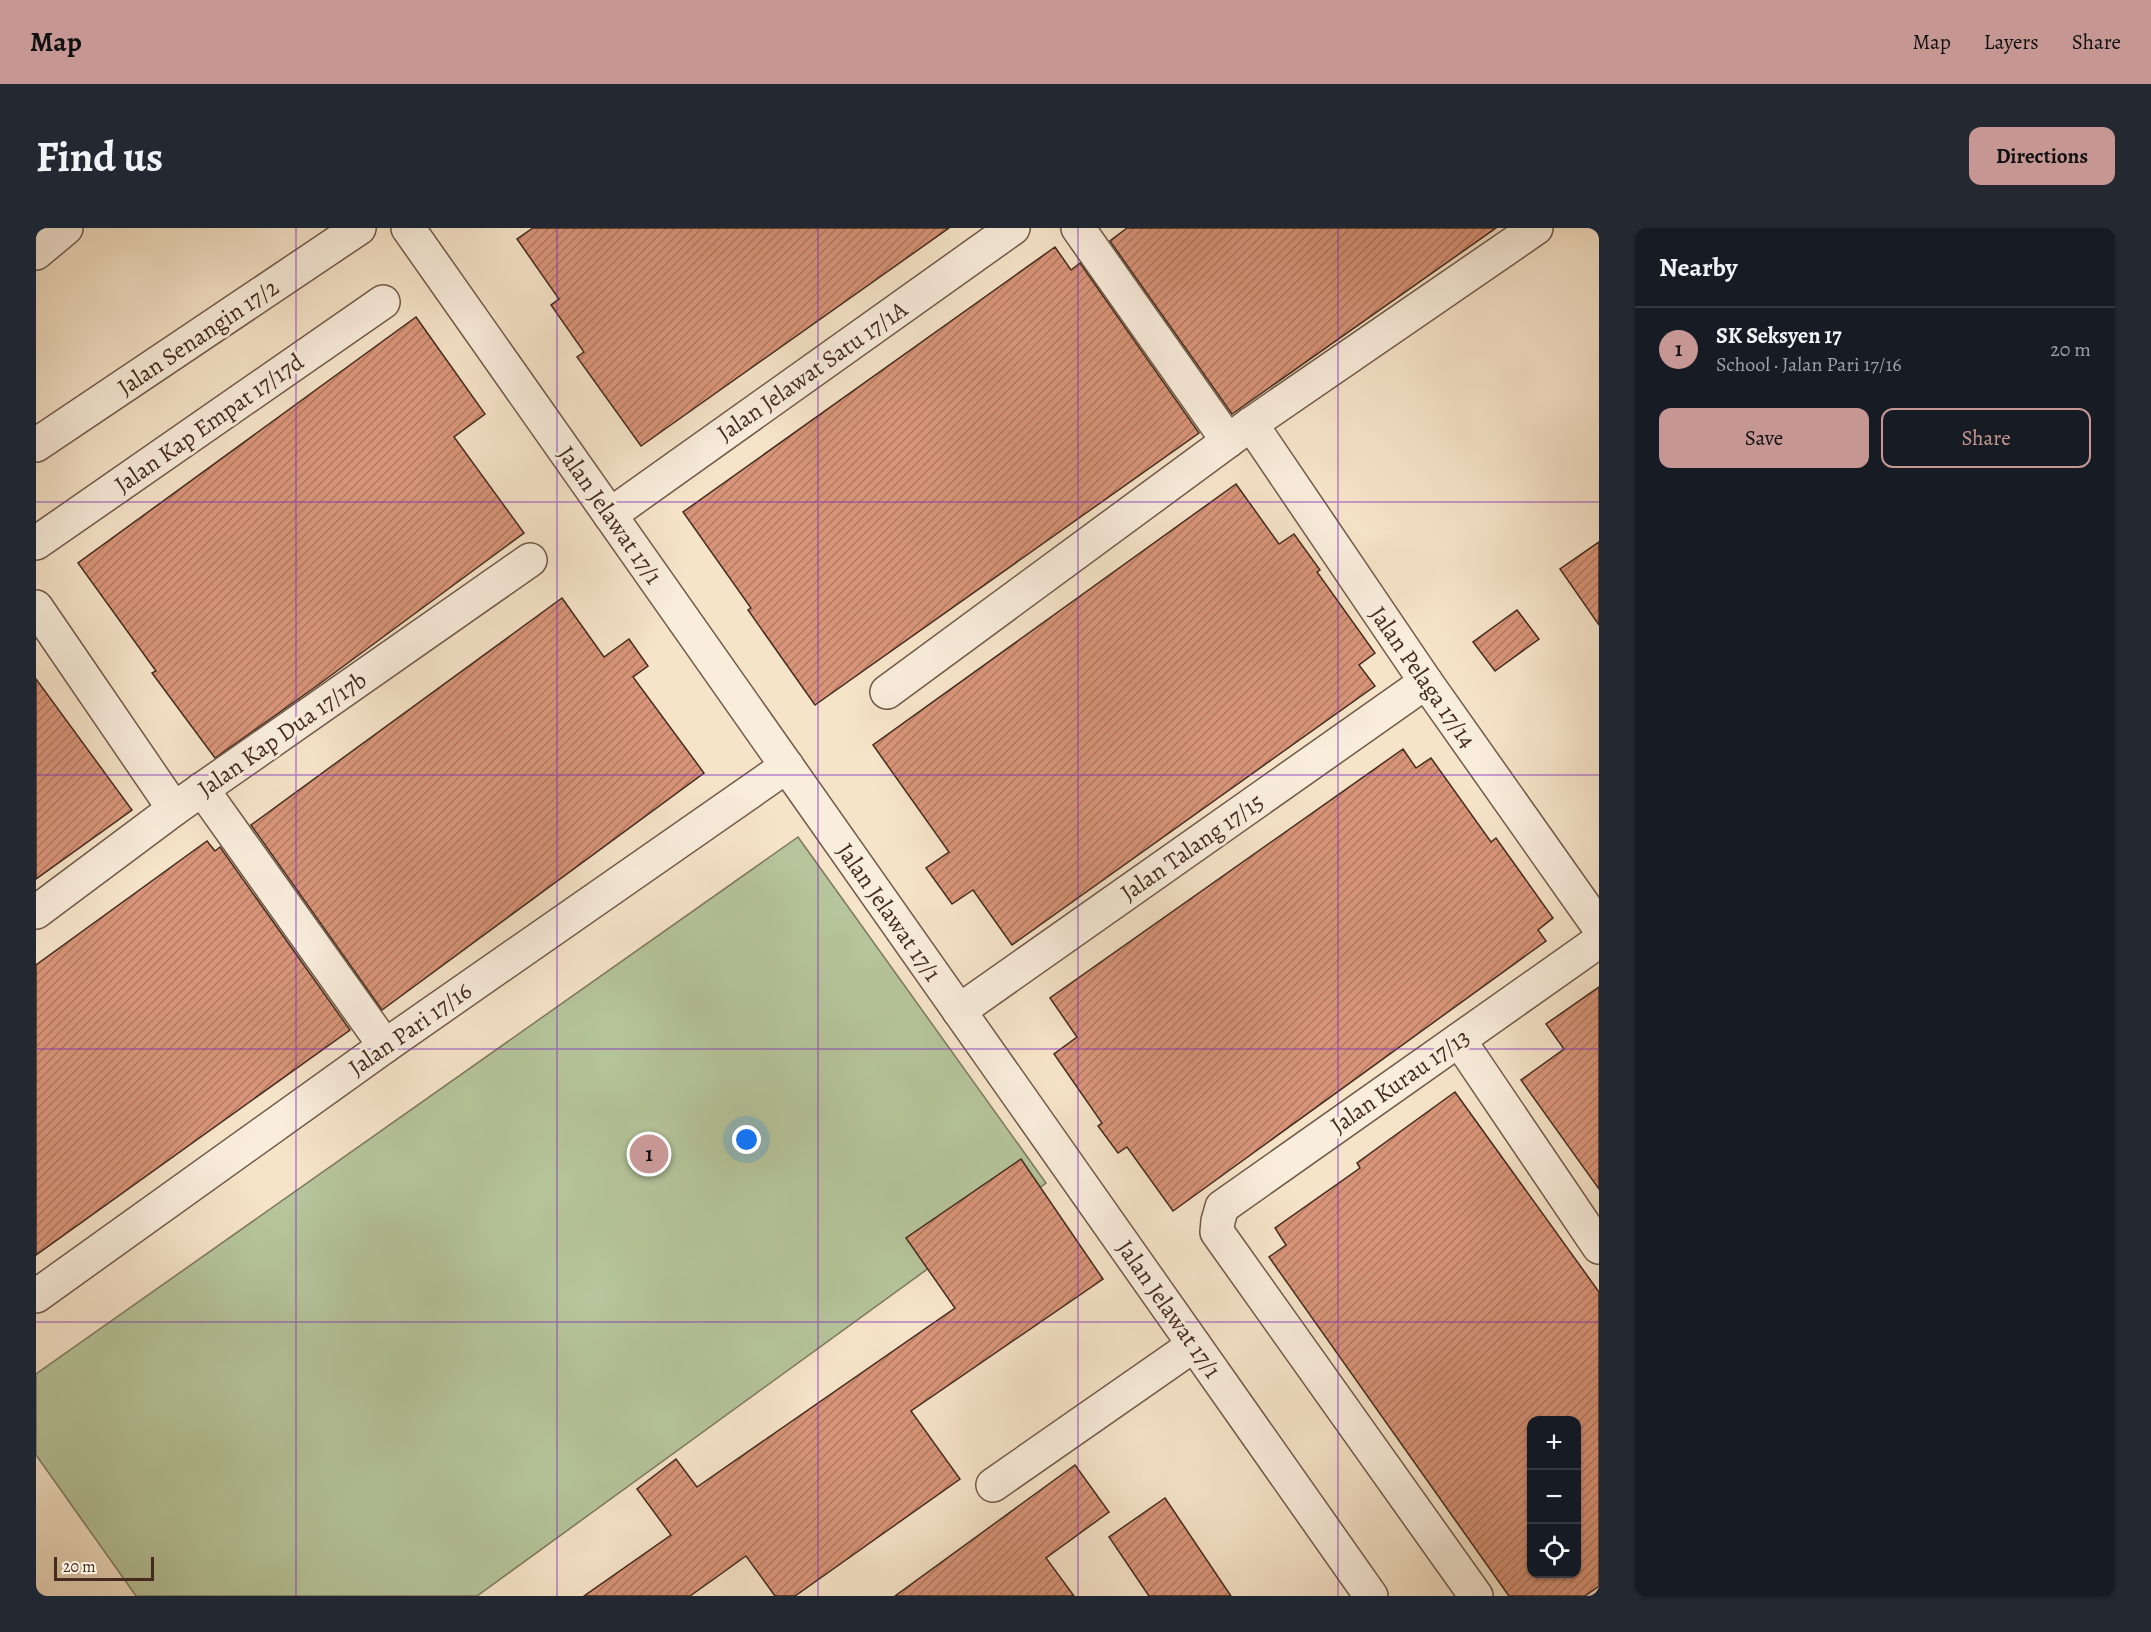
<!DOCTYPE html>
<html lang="en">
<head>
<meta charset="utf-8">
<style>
	body { margin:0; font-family:Alegreya,serif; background:#242831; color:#f1f3f6 }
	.controls { position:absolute; right:18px; bottom:18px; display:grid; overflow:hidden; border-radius:12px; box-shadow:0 2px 4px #0004 }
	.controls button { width:54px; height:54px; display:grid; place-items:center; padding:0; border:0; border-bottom:2px solid #363941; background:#171b24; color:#f1f3f6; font:30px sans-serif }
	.scale { position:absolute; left:18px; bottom:15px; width:100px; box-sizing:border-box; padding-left:6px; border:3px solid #442b1e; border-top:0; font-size:16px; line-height:21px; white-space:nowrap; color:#442b1e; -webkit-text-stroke:4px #f9eddc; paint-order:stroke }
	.you { position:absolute; left:711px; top:912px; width:21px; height:21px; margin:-15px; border:4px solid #fff; border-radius:50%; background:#1a73e8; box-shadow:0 0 0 9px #1a73e833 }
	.badge { display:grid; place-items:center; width:39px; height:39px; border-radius:50%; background:#c59692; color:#111; font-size:20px; font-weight:700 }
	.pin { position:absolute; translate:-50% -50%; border:3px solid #fff; box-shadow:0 2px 6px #0006 }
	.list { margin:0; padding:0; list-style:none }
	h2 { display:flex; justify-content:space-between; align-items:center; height:78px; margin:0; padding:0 24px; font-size:26px }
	h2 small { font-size:20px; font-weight:400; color:#9ea1a6 }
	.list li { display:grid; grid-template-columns:39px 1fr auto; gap:18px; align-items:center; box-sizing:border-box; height:84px; padding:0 24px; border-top:2px solid #363941 }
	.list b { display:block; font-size:22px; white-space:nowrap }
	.list p { margin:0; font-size:20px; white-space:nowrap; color:#9ea1a6 }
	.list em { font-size:20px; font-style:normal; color:#9ea1a6 }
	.actions { display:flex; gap:12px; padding:18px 24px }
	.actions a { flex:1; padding:14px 0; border:2px solid #c59692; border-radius:12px; text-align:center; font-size:21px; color:#c59692 }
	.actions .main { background:#c59692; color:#111 }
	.icon { flex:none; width:33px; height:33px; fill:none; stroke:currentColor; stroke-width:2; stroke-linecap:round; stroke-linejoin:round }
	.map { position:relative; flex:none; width:1563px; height:1368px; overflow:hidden; border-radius:12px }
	header { display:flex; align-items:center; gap:36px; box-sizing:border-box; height:84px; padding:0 30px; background:#c59692; color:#111 }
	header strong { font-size:28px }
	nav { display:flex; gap:33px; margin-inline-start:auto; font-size:21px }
	.intro { display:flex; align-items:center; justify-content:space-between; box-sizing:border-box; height:144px; padding:0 36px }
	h1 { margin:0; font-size:42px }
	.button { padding:15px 27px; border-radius:12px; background:#c59692; color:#111; font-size:21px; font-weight:700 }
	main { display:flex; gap:36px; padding:0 36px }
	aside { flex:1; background:#171b24; border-radius:12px; box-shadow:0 2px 4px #0004 }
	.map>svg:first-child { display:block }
	.pitch { fill:#b6c59b; stroke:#7d785c; stroke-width:1.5 }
	.building { fill:url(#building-hatch); stroke:#442b1e; stroke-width:1.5; fill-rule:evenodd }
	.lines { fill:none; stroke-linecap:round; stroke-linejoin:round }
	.minor-casing { stroke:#705949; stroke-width:36 }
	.minor { stroke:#f9eddc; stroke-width:33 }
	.grid { fill:none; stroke:#7b2cbf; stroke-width:1.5; stroke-opacity:0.55 }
	.labels { text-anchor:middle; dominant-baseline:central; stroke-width:6; stroke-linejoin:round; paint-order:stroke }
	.street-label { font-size:24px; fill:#442b1e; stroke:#f9eddc }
</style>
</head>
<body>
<header>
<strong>Map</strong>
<nav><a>Map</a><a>Layers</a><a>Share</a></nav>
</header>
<div class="intro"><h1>Find us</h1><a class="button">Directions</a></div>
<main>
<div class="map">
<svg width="1563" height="1368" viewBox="0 0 1563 1368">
	<defs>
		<pattern id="building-hatch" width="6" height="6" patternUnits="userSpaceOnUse" patternTransform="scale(1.5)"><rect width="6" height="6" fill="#d99579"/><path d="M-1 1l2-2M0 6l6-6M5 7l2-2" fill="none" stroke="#b27a63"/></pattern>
	</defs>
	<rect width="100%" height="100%" fill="#f6e4c9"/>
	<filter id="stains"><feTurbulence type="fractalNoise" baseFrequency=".00333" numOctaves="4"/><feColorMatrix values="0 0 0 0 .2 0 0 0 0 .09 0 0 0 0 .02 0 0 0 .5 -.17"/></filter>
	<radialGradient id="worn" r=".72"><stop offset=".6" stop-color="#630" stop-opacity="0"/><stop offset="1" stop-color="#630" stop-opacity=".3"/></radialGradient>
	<path class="pitch" d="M762,609L1010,955L441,1368H100L0,1227V1146Z"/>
	<g class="building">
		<path d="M497,0H913L605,218L541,129L548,124L515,77L523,71L481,11Z"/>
		<path d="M1091,0H1460L1196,186L1074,13Z"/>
		<path d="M1019,19L1035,42L1044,35L1163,205L779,477L712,382L715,380L647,284Z"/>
		<path d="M380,89L449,186L418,209L488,305L282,457L179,530L116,445L120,443L42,335Z"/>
		<path d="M1200,256L1243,316L1258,306L1284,342L1281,344L1339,425L1323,437L1339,458L976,717L937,662L916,676L890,640L913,624L837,517Z"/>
		<path d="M1563,314V397L1524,341Z"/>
		<path d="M526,370L568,429L593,411L612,438L597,449L668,545L346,782L215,597Z"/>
		<path d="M1481,382L1503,411L1459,443L1437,414Z"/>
		<path d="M0,451L96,582L0,651Z"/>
		<path d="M1367,521L1380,540L1395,530L1455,614L1460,610L1517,690L1502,702L1510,713L1137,983L1091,919L1082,925L1062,898L1066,895L1018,826L1041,809L1014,770Z"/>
		<path d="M171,613L179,623L184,619L314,802L0,1027V737Z"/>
		<path d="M1563,759V961L1485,852L1528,821L1510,796Z"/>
		<path d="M1419,864L1563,1064V1358L1549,1368H1473L1233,1029L1250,1017L1239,1000L1324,940L1321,935ZM1496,1192H1540V1346H1496Z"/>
		<path d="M985,931L1067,1051L875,1183L924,1251L759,1368H739L710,1328L654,1368H548L635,1307L601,1261L640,1231L661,1259L919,1080L870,1010Z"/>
		<path d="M1039,1237L1073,1284L1010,1330L1038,1368H859Z"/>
		<path d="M1129,1270L1195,1368H1113L1073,1309Z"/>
	</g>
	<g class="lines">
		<g class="minor-casing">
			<g id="minor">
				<path d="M372,0L1335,1368"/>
				<path d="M1042,0L1192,213"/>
				<path d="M0,25L30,0"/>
				<path d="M1215,196L1390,454L1563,699"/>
				<path d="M0,217L323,0"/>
				<path d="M574,287L977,0"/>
				<path d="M0,315L347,74"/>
				<path d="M0,379L138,581"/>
				<path d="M851,464L1215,196L1500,0"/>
				<path d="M166,561L349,818"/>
				<path d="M0,684L138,581L494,332"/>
				<path d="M923,783L1390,454"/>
				<path d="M1423,812L1563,1019"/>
				<path d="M0,1068L349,818L751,538"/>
				<path d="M957,1257L1158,1117"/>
				<path d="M1440,1368L1181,1004L1182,993L1186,979L1563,713"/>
			</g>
		</g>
		<use href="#minor" class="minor"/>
	</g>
	<path class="grid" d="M260,0V1368M521,0V1368M782,0V1368M1042,0V1368M1302,0V1368M0,274H1563M0,547H1563M0,821H1563M0,1094H1563"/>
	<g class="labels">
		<g class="street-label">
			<text transform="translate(162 109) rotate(-34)">Jalan Senangin 17/2</text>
			<text transform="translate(776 143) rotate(-35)">Jalan Jelawat Satu 17/1A</text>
			<text transform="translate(173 195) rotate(-35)">Jalan Kap Empat 17/17d</text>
			<text transform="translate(574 287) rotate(55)">Jalan Jelawat 17/1</text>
			<text transform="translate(1387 449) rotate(55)">Jalan Pelaga 17/14</text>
			<text transform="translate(246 506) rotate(-35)">Jalan Kap Dua 17/17b</text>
			<text transform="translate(1156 619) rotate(-35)">Jalan Talang 17/15</text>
			<text transform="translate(853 684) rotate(55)">Jalan Jelawat 17/1</text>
			<text transform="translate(374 801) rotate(-35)">Jalan Pari 17/16</text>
			<text transform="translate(1364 853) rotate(-35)">Jalan Kurau 17/13</text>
			<text transform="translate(1133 1081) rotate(55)">Jalan Jelawat 17/1</text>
		</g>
	</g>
	<rect width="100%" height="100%" filter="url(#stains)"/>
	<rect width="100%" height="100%" fill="url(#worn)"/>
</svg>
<div class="controls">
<button>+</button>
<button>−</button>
<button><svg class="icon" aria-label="locate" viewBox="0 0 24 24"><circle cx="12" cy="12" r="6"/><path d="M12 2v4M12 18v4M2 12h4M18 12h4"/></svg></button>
</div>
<div class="scale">20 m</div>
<div class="you"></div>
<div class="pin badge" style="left:613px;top:926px">1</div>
</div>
<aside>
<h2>Nearby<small></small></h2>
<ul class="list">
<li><span class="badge">1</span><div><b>SK Seksyen 17</b><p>School · Jalan Pari 17/16</p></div><em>20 m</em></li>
</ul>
<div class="actions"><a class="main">Save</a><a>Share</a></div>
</aside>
</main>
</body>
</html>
